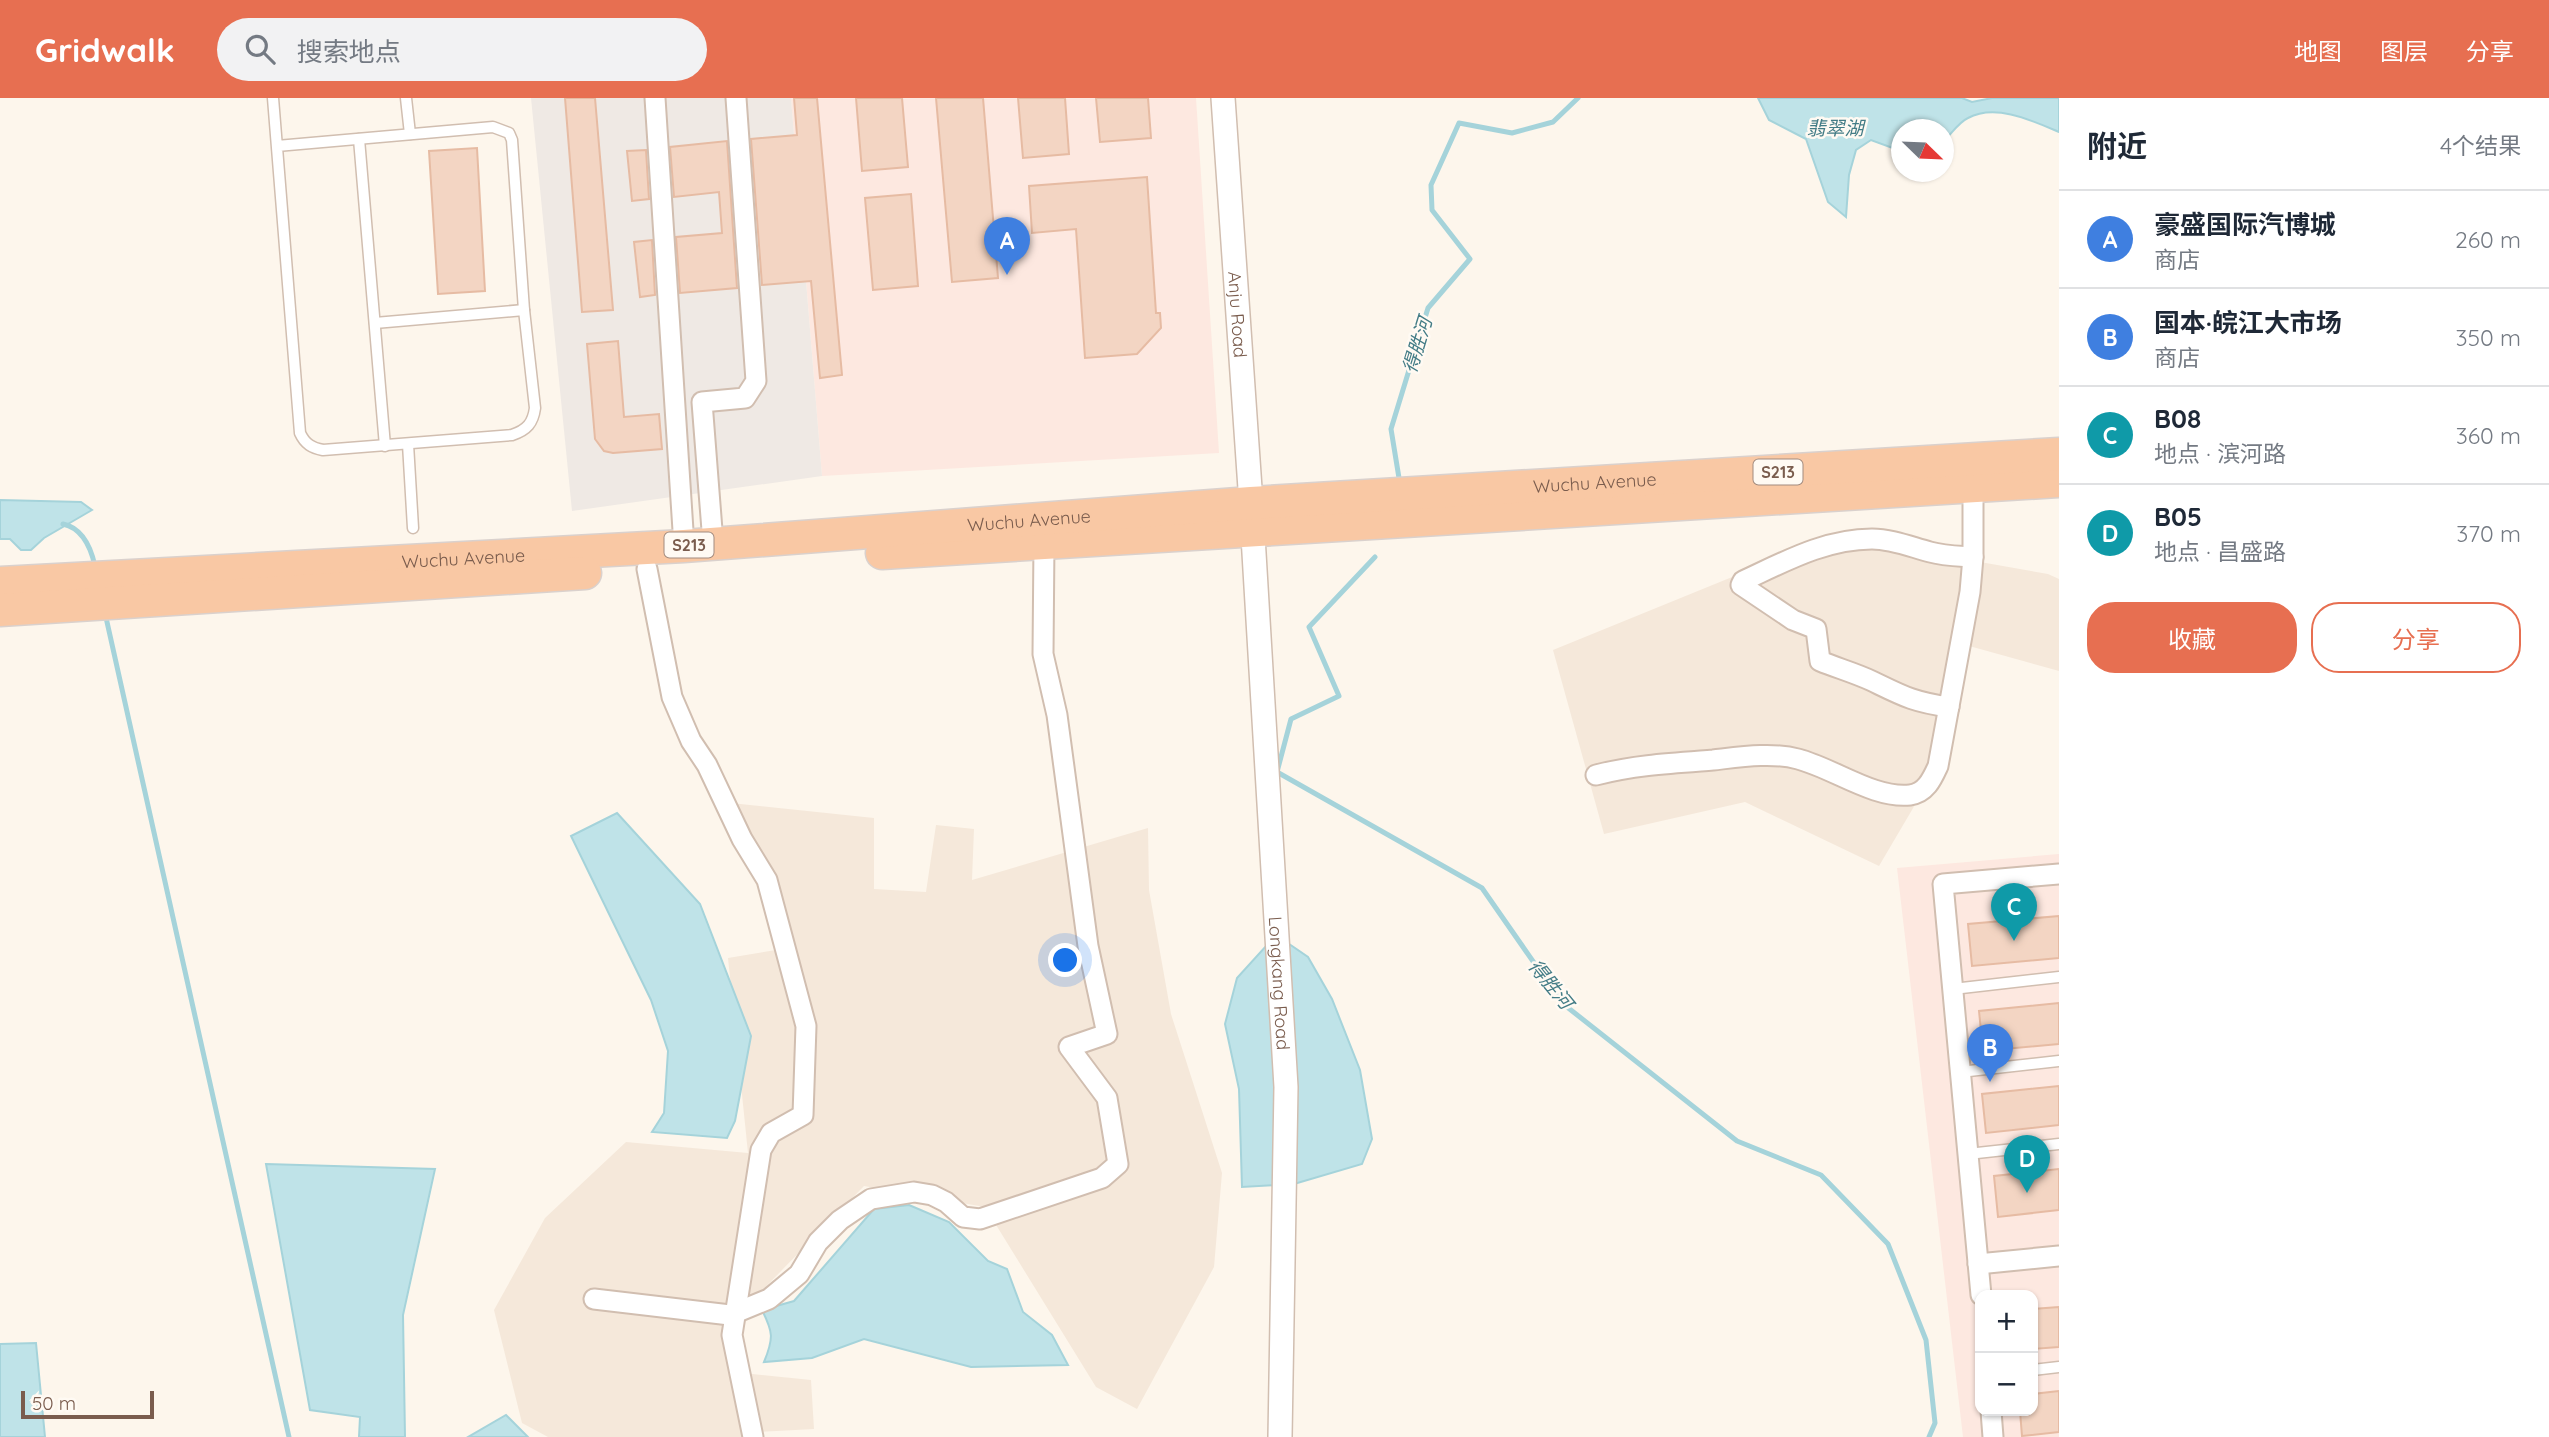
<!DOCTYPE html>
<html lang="zh">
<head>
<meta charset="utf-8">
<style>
	body { margin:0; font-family:Quicksand,"Noto Sans SC",sans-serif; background:#f2f2f3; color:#1f2937 }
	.controls { position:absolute; right:21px; bottom:21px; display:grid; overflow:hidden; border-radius:14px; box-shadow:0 2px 5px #0004 }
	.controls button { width:63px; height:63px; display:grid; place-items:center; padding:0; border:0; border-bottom:2px solid #e0e1e3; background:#fff; color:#1f2937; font:35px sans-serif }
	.compass { position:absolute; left:1891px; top:21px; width:63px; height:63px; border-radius:50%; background:#fff; box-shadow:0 2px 5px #0004; rotate:113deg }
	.scale { position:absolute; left:21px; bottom:18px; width:133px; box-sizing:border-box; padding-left:7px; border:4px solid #7a5c4d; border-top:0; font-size:19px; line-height:24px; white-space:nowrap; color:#7a5c4d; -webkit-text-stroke:5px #fffaf3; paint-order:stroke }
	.you { position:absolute; left:1066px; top:863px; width:24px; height:24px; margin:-18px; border:5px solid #fff; border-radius:50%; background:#1a73e8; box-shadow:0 0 0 10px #1a73e833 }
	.badge { display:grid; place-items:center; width:46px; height:46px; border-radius:50%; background:#e76f51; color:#fff; font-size:23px; font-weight:700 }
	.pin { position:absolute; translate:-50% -58px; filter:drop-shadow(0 2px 4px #0008) }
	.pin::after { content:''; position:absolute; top:37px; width:24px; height:21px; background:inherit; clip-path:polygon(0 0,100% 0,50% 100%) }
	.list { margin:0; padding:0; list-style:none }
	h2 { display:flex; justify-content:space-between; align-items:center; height:91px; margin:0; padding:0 28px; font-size:30px }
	h2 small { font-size:23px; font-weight:400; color:#747a83 }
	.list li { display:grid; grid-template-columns:46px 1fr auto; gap:21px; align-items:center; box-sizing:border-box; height:98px; padding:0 28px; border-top:2px solid #e0e1e3 }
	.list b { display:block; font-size:26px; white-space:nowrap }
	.list p { margin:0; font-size:23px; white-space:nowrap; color:#747a83 }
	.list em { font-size:23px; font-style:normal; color:#747a83 }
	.actions { display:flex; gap:14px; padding:21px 28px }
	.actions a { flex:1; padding:16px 0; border:2px solid #e76f51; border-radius:28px; text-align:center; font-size:24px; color:#e76f51 }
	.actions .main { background:#e76f51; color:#fff }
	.icon { flex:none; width:38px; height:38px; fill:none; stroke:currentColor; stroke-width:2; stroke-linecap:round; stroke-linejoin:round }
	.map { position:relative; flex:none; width:2059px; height:1339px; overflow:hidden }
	header { display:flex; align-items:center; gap:42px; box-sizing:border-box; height:98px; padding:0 35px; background:#e76f51; color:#fff }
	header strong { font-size:33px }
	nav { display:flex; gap:38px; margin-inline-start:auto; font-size:24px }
	.search { width:490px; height:63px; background:#f2f2f3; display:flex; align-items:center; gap:18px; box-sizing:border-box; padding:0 24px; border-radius:38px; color:#747a83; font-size:26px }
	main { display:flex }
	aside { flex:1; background:#fff }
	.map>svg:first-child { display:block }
	.residential { fill:#f5e8da }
	.commercial { fill:#fde8e0; fill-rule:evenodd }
	.industrial { fill:#efe9e4 }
	.water { fill:#bfe3e8; stroke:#a5d3da; stroke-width:2 }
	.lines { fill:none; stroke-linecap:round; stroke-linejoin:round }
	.stream { stroke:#a5d3da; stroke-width:5 }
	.building { fill:#f3d5c3; stroke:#e6bba3; stroke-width:2 }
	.service-casing { stroke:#d1beb0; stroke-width:13 }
	.minor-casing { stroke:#d1beb0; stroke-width:23 }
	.tertiary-casing { stroke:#d1beb0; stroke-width:26 }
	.trunk-casing { stroke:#dad1cd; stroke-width:35 }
	.service { stroke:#fff; stroke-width:10 }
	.minor { stroke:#fff; stroke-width:19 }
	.tertiary { stroke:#fff; stroke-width:23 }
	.trunk { stroke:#f9c8a4; stroke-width:32 }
	.labels { text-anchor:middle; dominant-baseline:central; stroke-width:5; stroke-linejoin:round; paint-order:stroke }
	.shield { fill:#fffaf3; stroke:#a28b7f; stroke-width:2 }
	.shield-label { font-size:16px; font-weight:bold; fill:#7a5c4d }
	.street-label { font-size:18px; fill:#7a5c4d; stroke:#fffaf3 }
	.water-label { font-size:19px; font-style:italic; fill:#437c86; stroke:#fffaf3 }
</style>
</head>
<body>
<header>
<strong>Gridwalk</strong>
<div class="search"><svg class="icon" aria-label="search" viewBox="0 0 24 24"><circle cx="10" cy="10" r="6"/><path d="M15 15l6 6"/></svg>搜索地点</div>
<nav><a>地图</a><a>图层</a><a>分享</a></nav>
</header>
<main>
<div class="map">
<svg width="2059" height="1339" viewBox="0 0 2059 1339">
	<rect width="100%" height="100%" fill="#fdf6ec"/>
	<g class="residential">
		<path d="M1833,438L2048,476L2059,481V573L1962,546L1929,683L1879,768L1745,704L1604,736L1553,552Z"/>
		<path d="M731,705L874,720V791L926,794L936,727L974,731L972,782L1148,730L1149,792L1171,916L1222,1075L1214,1169L1137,1311L1096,1289L985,1109L864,1088L742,1213L743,1275L811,1282L814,1331L758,1334V1339H548L522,1325L494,1212L545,1120L626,1044L748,1055L728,860L788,850Z"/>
	</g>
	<g class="commercial">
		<path d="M791,0H1196L1219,355L822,378Z"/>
		<path d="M2059,756V1339H1963L1897,770ZM1980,1197H2033V1313H1980Z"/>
	</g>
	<path class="industrial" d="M531,0H791L822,378L572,413Z"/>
	<g class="water">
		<path d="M1758,0H1962L1972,4L1992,0H2059V34C2033,23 1996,5 1968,20C1959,24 1951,36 1944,43V32H1902L1901,53L1871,42L1856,52L1849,77L1846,119L1828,104L1806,41L1769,22Z"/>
		<path d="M0,402L81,404L92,412L44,440L31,452H21L10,441H0Z"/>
		<path d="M617,715L700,806L751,938L735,1023L727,1040L652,1034L664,1015L668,953L651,902L571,738Z"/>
		<path d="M1276,837L1308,859L1332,901L1360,972L1372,1041L1362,1066L1294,1086L1242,1089L1239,991L1225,926L1237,880Z"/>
		<path d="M266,1066L435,1071L403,1217L405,1339H359L360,1319L310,1312Z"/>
		<path d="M909,1107L949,1124L988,1163L1007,1171L1023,1214L1052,1237L1068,1267L971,1269L864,1241L812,1260L764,1264C774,1240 773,1234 762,1212L794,1203L874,1111Z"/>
		<path d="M36,1245L45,1339H0V1246Z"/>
		<path d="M506,1317L528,1339H468Z"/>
	</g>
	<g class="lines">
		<g class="stream">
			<path d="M1399,380L1391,331L1428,210L1470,161L1432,112L1431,87L1459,25L1512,35L1553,24L1578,0"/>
			<path d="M63,426C82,430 91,450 95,468"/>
			<path d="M1375,459L1309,529L1339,598L1291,621L1277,674L1482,790L1562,905L1737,1043L1821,1077L1888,1146L1926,1242L1935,1325L1929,1339"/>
			<path d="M105,515L289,1339"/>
		</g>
	</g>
	<g class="building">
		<path d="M565,0H595L613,212L582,214Z"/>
		<path d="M794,0H817L842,277L820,280L811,183L762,187L751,41L797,37Z"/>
		<path d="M856,0H902L908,69L862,73Z"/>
		<path d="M936,0H983L998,180L952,184Z"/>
		<path d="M1018,0H1065L1069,56L1023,60Z"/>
		<path d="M1096,0H1148L1151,40L1100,44Z"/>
		<path d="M727,43L737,190L680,195L676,139L722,135L719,94L674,99L670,49Z"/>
		<path d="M477,50L485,193L438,196L429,53Z"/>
		<path d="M646,52L649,101L632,103L627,53Z"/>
		<path d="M1147,79L1156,215H1160L1161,230L1137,256L1085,260L1076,131L1032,135L1029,88Z"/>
		<path d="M911,96L918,188L873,192L865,100Z"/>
		<path d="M652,142L655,197L640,199L634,144Z"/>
		<path d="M618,243L624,319L659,316L662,351L613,355L604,353L595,341L587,246Z"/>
		<path d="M2059,818V860L1972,868L1968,826Z"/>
		<path d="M2059,905V946L1983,953L1979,913Z"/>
		<path d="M2059,988V1027L1986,1035L1982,996Z"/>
		<path d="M2059,1071V1112L1998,1119L1994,1078Z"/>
		<path d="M2059,1209V1249L2033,1251V1211Z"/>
		<path d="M2059,1293V1334L2022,1338L2020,1313H2033V1296Z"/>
	</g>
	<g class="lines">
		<g class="service-casing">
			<g id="service">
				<path d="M273,0L300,335C305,346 312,350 323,352L512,337C527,332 533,325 535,310L524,212L512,42L509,35L493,29L277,48"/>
				<path d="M406,0L410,36"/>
				<path d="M359,41L385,348"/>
				<path d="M375,225L524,212"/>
				<path d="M408,346L413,430"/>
				<path d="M1953,891L2059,879"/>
				<path d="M1960,974L2059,963"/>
				<path d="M1968,1056L2059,1046"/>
				<path d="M2033,1272L2059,1269"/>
			</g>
		</g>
		<g class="minor-casing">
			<g id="minor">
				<path d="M655,0L684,448"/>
				<path d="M713,445L702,304L745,300L756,283L736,0"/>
				<path d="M647,471L672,599L691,643L707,667L742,741L767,782L806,928L803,1017L771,1035L761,1052L732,1237L753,1339"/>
				<path d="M1949,609C1913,604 1903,598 1872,583C1855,575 1837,570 1820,563L1816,531L1793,522L1741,487L1743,483C1784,464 1825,441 1872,441C1892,441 1911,449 1930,454C1944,458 1959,458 1973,459"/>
				<path d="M1596,677C1634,667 1673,665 1713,662C1740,659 1772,654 1798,661C1833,670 1874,701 1910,697C1926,695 1932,681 1938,668L1970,494L1973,459V388"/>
				<path d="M1978,1166L2059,1158"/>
				<path d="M1981,1197L1943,786L2059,776"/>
				<path d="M594,1201L730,1217L769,1201L799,1176L818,1144L840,1122L871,1101L914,1094L932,1097L946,1104L963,1119L980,1121L1102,1080L1118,1066L1107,1000L1069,949L1107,936L1088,848L1057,617L1043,556L1044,444"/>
				<path d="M1991,1313L1993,1339"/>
			</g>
		</g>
		<g class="tertiary-casing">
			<g id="tertiary">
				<path id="s1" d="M1223,0L1251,405L1286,989L1280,1339"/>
			</g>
		</g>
		<g class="trunk-casing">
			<g id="trunk">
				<path d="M882,455L2059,383"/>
				<path id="s2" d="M0,485L684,448L1251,405L2059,356"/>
				<path d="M0,512L585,475"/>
			</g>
		</g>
		<use href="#service" class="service"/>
		<use href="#minor" class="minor"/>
		<use href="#tertiary" class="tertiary"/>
		<use href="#trunk" class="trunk"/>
	</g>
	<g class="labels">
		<g class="shield">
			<rect x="1753.5" y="361.5" width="49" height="25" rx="5"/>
			<rect x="664.5" y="434.5" width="49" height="25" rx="5"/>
		</g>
		<g class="shield-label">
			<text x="1778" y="374">S213</text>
			<text x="689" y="447">S213</text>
		</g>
		<g class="street-label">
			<text stroke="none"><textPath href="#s1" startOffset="217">Anju Road</textPath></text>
			<text stroke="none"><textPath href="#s2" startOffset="1598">Wuchu Avenue</textPath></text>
			<text stroke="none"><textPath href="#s2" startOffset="1031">Wuchu Avenue</textPath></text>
			<text stroke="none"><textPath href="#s2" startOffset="464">Wuchu Avenue</textPath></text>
			<text stroke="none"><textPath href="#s1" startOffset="887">Longkang Road</textPath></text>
		</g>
		<g class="water-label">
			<text x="1835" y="30">翡翠湖</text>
			<text transform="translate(1417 247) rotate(-73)">得胜河</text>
			<text transform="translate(1551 886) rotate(51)">得胜河</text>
		</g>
	</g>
</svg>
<div class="controls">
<button>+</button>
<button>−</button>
</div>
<svg class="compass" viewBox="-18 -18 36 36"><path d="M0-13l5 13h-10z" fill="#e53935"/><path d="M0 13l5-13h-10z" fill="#747a83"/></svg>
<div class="scale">50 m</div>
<div class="you"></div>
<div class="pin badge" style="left:1007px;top:177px;background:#3f7fe0">A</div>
<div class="pin badge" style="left:1990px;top:984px;background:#3f7fe0">B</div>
<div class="pin badge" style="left:2014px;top:843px;background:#0f9aa8">C</div>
<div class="pin badge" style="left:2027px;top:1095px;background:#0f9aa8">D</div>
</div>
<aside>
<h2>附近<small>4个结果</small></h2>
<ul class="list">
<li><span class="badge" style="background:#3f7fe0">A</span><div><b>豪盛国际汽博城</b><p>商店</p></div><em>260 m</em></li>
<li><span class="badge" style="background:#3f7fe0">B</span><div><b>国本·皖江大市场</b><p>商店</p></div><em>350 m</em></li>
<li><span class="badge" style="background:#0f9aa8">C</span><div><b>B08</b><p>地点 · 滨河路</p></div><em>360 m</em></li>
<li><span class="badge" style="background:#0f9aa8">D</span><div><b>B05</b><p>地点 · 昌盛路</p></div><em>370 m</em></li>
</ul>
<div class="actions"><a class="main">收藏</a><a>分享</a></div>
</aside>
</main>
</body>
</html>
